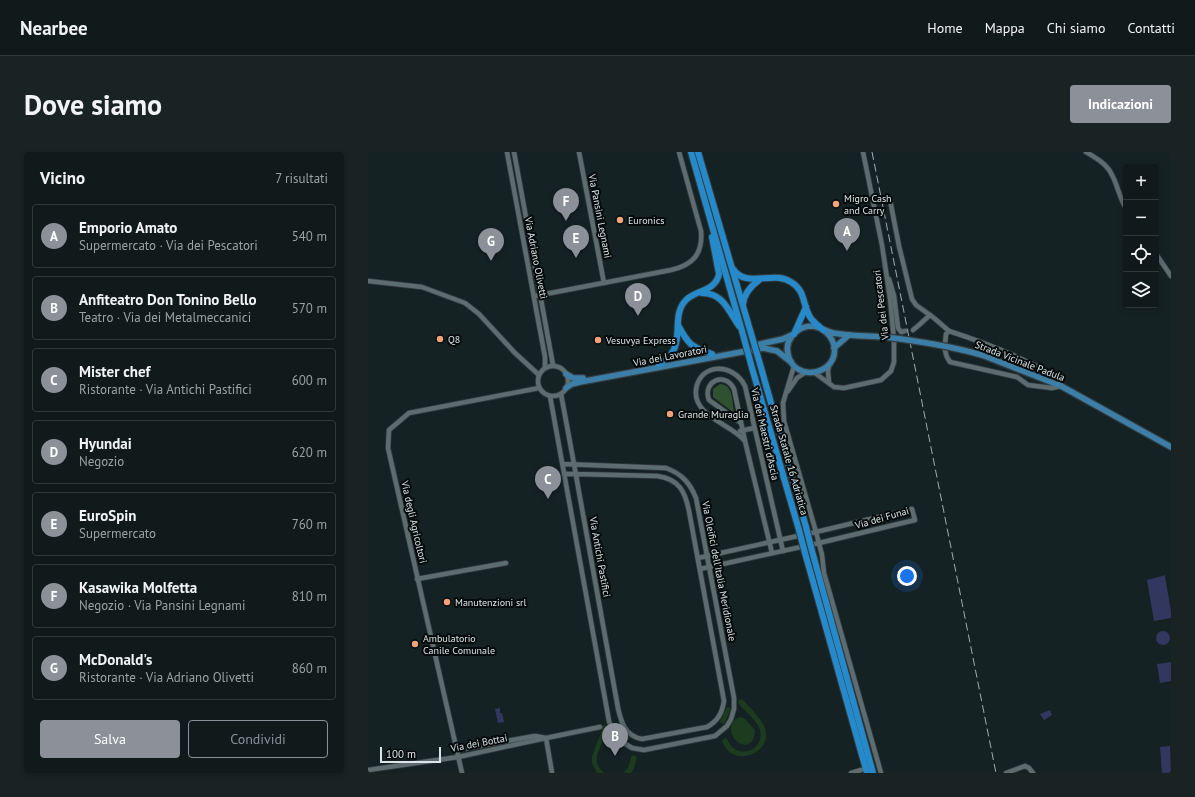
<!DOCTYPE html>
<html lang="it">
<head>
<meta charset="utf-8">
<style>
	body { margin:0; font-family:"PT Sans",sans-serif; background:#192324; color:#f1f3f6 }
	.controls { position:absolute; right:12px; top:12px; display:grid; overflow:hidden; border-radius:4px; box-shadow:0 2px 6px #0003 }
	.controls button { width:36px; height:36px; display:grid; place-items:center; padding:0; border:0; border-bottom:1px solid #30383a; background:#101a1b; color:#f1f3f6; font:20px sans-serif }
	.scale { position:absolute; left:12px; bottom:10px; width:61px; box-sizing:border-box; padding-left:4px; border:2px solid #dde6e7; border-top:0; font-size:11px; line-height:14px; white-space:nowrap; color:#dde6e7; -webkit-text-stroke:3px #050a0b; paint-order:stroke }
	.you { position:absolute; left:539px; top:424px; width:14px; height:14px; margin:-10px; border:3px solid #fff; border-radius:50%; background:#1a73e8; box-shadow:0 0 0 6px #1a73e833 }
	.badge { display:grid; place-items:center; width:26px; height:26px; border-radius:50%; background:#8c9099; color:#fff; font-size:13px; font-weight:700 }
	.pin { position:absolute; translate:-50% -33px; filter:drop-shadow(0 1px 2px #0008) }
	.pin::after { content:''; position:absolute; top:21px; width:14px; height:12px; background:inherit; clip-path:polygon(0 0,100% 0,50% 100%) }
	.list { margin:0; padding:0; list-style:none }
	h2 { display:flex; justify-content:space-between; align-items:center; height:52px; margin:0; padding:0 16px; font-size:17px }
	h2 small { font-size:13px; font-weight:400; color:#9ca1a3 }
	.list li { display:grid; grid-template-columns:26px 1fr auto; gap:12px; align-items:center; box-sizing:border-box; height:64px; margin:0 8px 8px; padding:0 8px; border:1px solid #30383a; border-radius:4px }
	.list b { display:block; font-size:15px; white-space:nowrap }
	.list p { margin:0; font-size:13px; white-space:nowrap; color:#9ca1a3 }
	.list em { font-size:13px; font-style:normal; color:#9ca1a3 }
	.actions { display:flex; gap:8px; padding:12px 16px }
	.actions a { flex:1; padding:9px 0; border:1px solid #8c9099; border-radius:4px; text-align:center; font-size:14px; color:#8c9099 }
	.actions .main { background:#8c9099; color:#fff }
	.icon { flex:none; width:22px; height:22px; fill:none; stroke:currentColor; stroke-width:2; stroke-linecap:round; stroke-linejoin:round }
	.map { position:relative; flex:none; width:803px; height:621px; overflow:hidden; border-radius:4px }
	header { display:flex; align-items:center; gap:24px; box-sizing:border-box; height:56px; padding:0 20px; background:#101a1b; border-bottom:1px solid #30383a }
	header strong { font-size:19px }
	nav { display:flex; gap:22px; margin-inline-start:auto; font-size:14px }
	.intro { display:flex; align-items:center; justify-content:space-between; box-sizing:border-box; height:96px; padding:0 24px }
	h1 { margin:0; font-size:28px }
	.button { padding:10px 18px; border-radius:4px; background:#8c9099; color:#fff; font-size:14px; font-weight:700 }
	main { display:flex; gap:24px; padding:0 24px }
	aside { flex:1; background:#101a1b; border-radius:4px; box-shadow:0 2px 6px #0003 }
	.map>svg:first-child { display:block }
	.green { fill:#1d3c1f }
	.forest { fill:#2f5130 }
	.water { fill:#31375e }
	.lines { fill:none; stroke-linecap:round; stroke-linejoin:round }
	.minor-casing { stroke:#323b3d; stroke-width:6 }
	.major-casing { stroke:#323b3d; stroke-width:8 }
	.highway-casing { stroke:#323b3d; stroke-width:8 }
	.minor { stroke:#5d6c6f; stroke-width:4.5 }
	.major { stroke:#3c7ea6; stroke-width:5.5 }
	.highway { stroke:#268aca; stroke-width:6 }
	.rail { stroke:#a2acad; stroke-width:1; stroke-dasharray:8 4; stroke-linecap:butt }
	.major-bridge-casing { stroke:#323b3d; stroke-width:8; stroke-linecap:butt }
	.highway-bridge-casing { stroke:#323b3d; stroke-width:8; stroke-linecap:butt }
	.major-bridge { stroke:#3c7ea6; stroke-width:5.5 }
	.highway-bridge { stroke:#268aca; stroke-width:6 }
	.poi-dot { fill:#f1a27b; stroke:#050a0b; stroke-width:1.5 }
	.labels { text-anchor:middle; dominant-baseline:central; stroke-width:4; stroke-linejoin:round; paint-order:stroke }
	.poi-label { font-size:10px; fill:#dde6e7; stroke:#050a0b; text-anchor:start }
	.street-label { font-size:10px; fill:#dde6e7; stroke:#050a0b }
</style>
</head>
<body>
<header>
<strong>Nearbee</strong>
<nav><a>Home</a><a>Mappa</a><a>Chi siamo</a><a>Contatti</a></nav>
</header>
<div class="intro"><h1>Dove siamo</h1><a class="button">Indicazioni</a></div>
<main>
<aside>
<h2>Vicino<small>7 risultati</small></h2>
<ul class="list">
<li><span class="badge">A</span><div><b>Emporio Amato</b><p>Supermercato · Via dei Pescatori</p></div><em>540 m</em></li>
<li><span class="badge">B</span><div><b>Anfiteatro Don Tonino Bello</b><p>Teatro · Via dei Metalmeccanici</p></div><em>570 m</em></li>
<li><span class="badge">C</span><div><b>Mister chef</b><p>Ristorante · Via Antichi Pastifici</p></div><em>600 m</em></li>
<li><span class="badge">D</span><div><b>Hyundai</b><p>Negozio</p></div><em>620 m</em></li>
<li><span class="badge">E</span><div><b>EuroSpin</b><p>Supermercato</p></div><em>760 m</em></li>
<li><span class="badge">F</span><div><b>Kasawika Molfetta</b><p>Negozio · Via Pansini Legnami</p></div><em>810 m</em></li>
<li><span class="badge">G</span><div><b>McDonald's</b><p>Ristorante · Via Adriano Olivetti</p></div><em>860 m</em></li>
</ul>
<div class="actions"><a class="main">Salva</a><a>Condividi</a></div>
</aside>
<div class="map">
<svg width="803" height="621" viewBox="0 0 803 621">
	<rect width="100%" height="100%" fill="#152224"/>
	<g class="green">
		<path d="M374,547C381,555 391,564 396,574C408,600 365,619 354,589L356,587L358,586C361,590 363,596 369,598C381,604 396,592 392,578C389,568 377,559 370,551L371,548Z"/>
		<path d="M359,555L363,556L356,572L352,570Z"/>
		<path d="M373,565L377,567L387,578C387,585 385,591 378,593C362,592 357,568 373,565Z"/>
		<path d="M236,572L240,575L229,603C228,611 230,616 236,621H229L224,611V605Z"/>
		<path d="M252,575L262,586L259,589L249,577Z"/>
		<path d="M264,603L269,605L266,616L263,621H255L260,616Z"/>
	</g>
	<path class="forest" d="M352,232C365,232 364,249 366,259V261L345,245V237Z"/>
	<g class="water">
		<path d="M798,423L797,425L803,459V466L786,469L779,428Z"/>
		<circle cx="795" cy="486" r="7"/>
		<path d="M803,510V529L792,531L789,512Z"/>
		<path d="M132,556V561H134L136,570L130,571L127,557Z"/>
		<path d="M682,558L684,563L676,568L672,562Z"/>
		<path d="M802,594L803,621H794L792,595Z"/>
	</g>
	<g class="lines">
		<g class="minor-casing">
			<g id="minor">
				<path d="M139,0L177,205V216"/>
				<path d="M146,0L185,213"/>
				<path d="M211,0L236,131"/>
				<path d="M718,0C728,6 739,12 744,23C750,34 751,45 758,56"/>
				<path d="M522,48L531,94L544,147L548,153L566,166L581,179"/>
				<path d="M788,102L803,124"/>
				<path d="M521,127L526,144L530,176L533,180L537,179"/>
				<path d="M0,129L54,135L97,151L111,162L147,201L171,223"/>
				<path d="M167,144L303,118C325,113 335,102 333,79L311,0"/>
				<path d="M545,178L551,173L562,163"/>
				<path d="M581,179C618,191 655,206 690,225L693,234L684,236L660,233L649,225L582,210C575,201 577,193 578,182Z"/>
				<path d="M461,212L460,220L461,230"/>
				<circle cx="185" cy="229" r="15"/>
				<path d="M426,214L415,251L416,269L448,380L454,403L456,421L466,456L513,621"/>
				<path d="M447,221L466,235L476,236L513,228L523,219L526,210V188L522,146L514,93L495,0"/>
				<path d="M420,239L429,226L438,220"/>
				<path d="M193,242L206,312L211,340L250,556C253,570 257,584 274,587L339,575C350,569 354,561 356,549L321,359C317,339 311,327 289,324L208,322H197"/>
				<path d="M182,244L241,569L244,578L253,589L264,596L276,598L347,584L359,574L363,567L366,557V546L328,346C322,331 314,322 298,316L195,312"/>
				<path d="M373,271L341,248C334,229 357,219 366,237L377,289"/>
				<path d="M372,279L386,276"/>
				<path d="M404,401L377,289C363,272 325,264 328,238C331,211 365,210 377,234L415,399"/>
				<path d="M330,406L448,380L544,357L547,368L451,391L332,417"/>
				<path d="M49,427L138,411"/>
				<path d="M89,598L167,584L178,586L232,575"/>
				<path d="M0,618L90,605L178,586L184,621"/>
				<path d="M94,621L20,296L21,278L41,261L171,236"/>
				<path d="M483,621L493,618"/>
				<path d="M638,621L657,614L661,616L665,621"/>
			</g>
		</g>
		<g class="major-casing">
			<g id="major">
				<path d="M455,178C461,182 464,186 466,193C472,223 426,232 420,202C418,194 421,186 428,180C432,176 438,174 445,174C452,175 458,179 465,181C482,184 500,184 517,185"/>
				<path d="M388,193L415,187L426,182"/>
				<path d="M466,196L481,183"/>
				<path d="M614,203L693,234L803,295"/>
				<path d="M198,222L205,226H215"/>
				<path d="M198,236L204,232L212,230L395,196L409,199L423,210"/>
			</g>
		</g>
		<g class="highway-casing">
			<g id="highway">
				<path d="M323,0L374,179"/>
				<path d="M330,0L382,178"/>
				<path d="M365,117C378,137 405,118 423,130C438,139 434,152 442,165C445,170 451,174 455,178"/>
				<path d="M334,141C355,141 360,158 371,174"/>
				<path d="M375,152C376,142 383,134 391,128"/>
				<path d="M310,173C320,192 323,195 344,202"/>
				<path d="M426,182L438,155"/>
				<path d="M291,212C294,209 299,207 302,204C316,187 303,163 318,148C328,138 348,139 351,122L344,85"/>
				<path d="M392,212L438,375"/>
				<path d="M384,216L431,378"/>
				<path d="M444,399L505,621"/>
				<path d="M437,401L499,621"/>
			</g>
		</g>
		<use href="#minor" class="minor"/>
		<use href="#major" class="major"/>
		<use href="#highway" class="highway"/>
		<path class="rail" d="M504,0L628,621"/>
		<g class="major-bridge-casing">
			<path id="major-bridge" d="M517,185C550,189 582,194 614,203"/>
		</g>
		<g class="highway-bridge-casing">
			<g id="highway-bridge">
				<path d="M382,178L392,212"/>
				<path d="M374,179L384,216"/>
				<path d="M438,375L444,399"/>
				<path d="M431,378L437,401"/>
			</g>
		</g>
		<use href="#major-bridge" class="major-bridge"/>
		<use href="#highway-bridge" class="highway-bridge"/>
	</g>
	<g class="poi-dot">
		<circle cx="468" cy="52" r="4"/>
		<circle cx="252" cy="68" r="4"/>
		<circle cx="72" cy="187" r="4"/>
		<circle cx="230" cy="188" r="4"/>
		<circle cx="302" cy="262" r="4"/>
		<circle cx="79" cy="450" r="4"/>
		<circle cx="47" cy="492" r="4"/>
	</g>
	<g class="labels">
		<g class="poi-label">
			<text x="476" y="46">Migro Cash<tspan x="476" dy="12">and Carry</tspan></text>
			<text x="260" y="68">Euronics</text>
			<text x="80" y="187">Q8</text>
			<text x="238" y="188">Vesuvya Express</text>
			<text x="310" y="262">Grande Muraglia</text>
			<text x="87" y="450">Manutenzioni srl</text>
			<text x="55" y="486">Ambulatorio<tspan x="55" dy="12">Canile Comunale</tspan></text>
		</g>
		<g class="street-label">
			<text transform="translate(232 64) rotate(79)">Via Pansini Legnami</text>
			<text transform="translate(168 106) rotate(79)">Via Adriano Olivetti</text>
			<text transform="translate(513 153) rotate(-97)">Via dei Pescatori</text>
			<text transform="translate(302 204) rotate(-11)">Via dei Lavoratori</text>
			<text transform="translate(652 209) rotate(21)">Strada Vicinale Padula</text>
			<text transform="translate(397 282) rotate(77)">Via dei Maestri d’Ascia</text>
			<text transform="translate(421 308) rotate(74)">Strada Statale 16 Adriatica</text>
			<text transform="translate(514 366) rotate(-16)">Via dei Funai</text>
			<text transform="translate(46 370) rotate(77)">Via degli Agricoltori</text>
			<text transform="translate(232 405) rotate(80)">Via Antichi Pastifici</text>
			<text transform="translate(351 419) rotate(79)">Via Oleifici dell'Italia Meridionale</text>
			<text transform="translate(111 591) rotate(-11)">Via dei Bottai</text>
		</g>
	</g>
</svg>
<div class="controls">
<button>+</button>
<button>−</button>
<button><svg class="icon" aria-label="locate" viewBox="0 0 24 24"><circle cx="12" cy="12" r="6"/><path d="M12 2v4M12 18v4M2 12h4M18 12h4"/></svg></button>
<button><svg class="icon" aria-label="layers" viewBox="0 0 24 24"><path d="M12 4l9 5-9 5-9-5zM3 14l9 5 9-5"/></svg></button>
</div>
<div class="scale">100 m</div>
<div class="you"></div>
<div class="pin badge" style="left:479px;top:99px">A</div>
<div class="pin badge" style="left:247px;top:604px">B</div>
<div class="pin badge" style="left:180px;top:347px">C</div>
<div class="pin badge" style="left:270px;top:164px">D</div>
<div class="pin badge" style="left:208px;top:106px">E</div>
<div class="pin badge" style="left:198px;top:69px">F</div>
<div class="pin badge" style="left:123px;top:109px">G</div>
</div>
</main>
</body>
</html>
